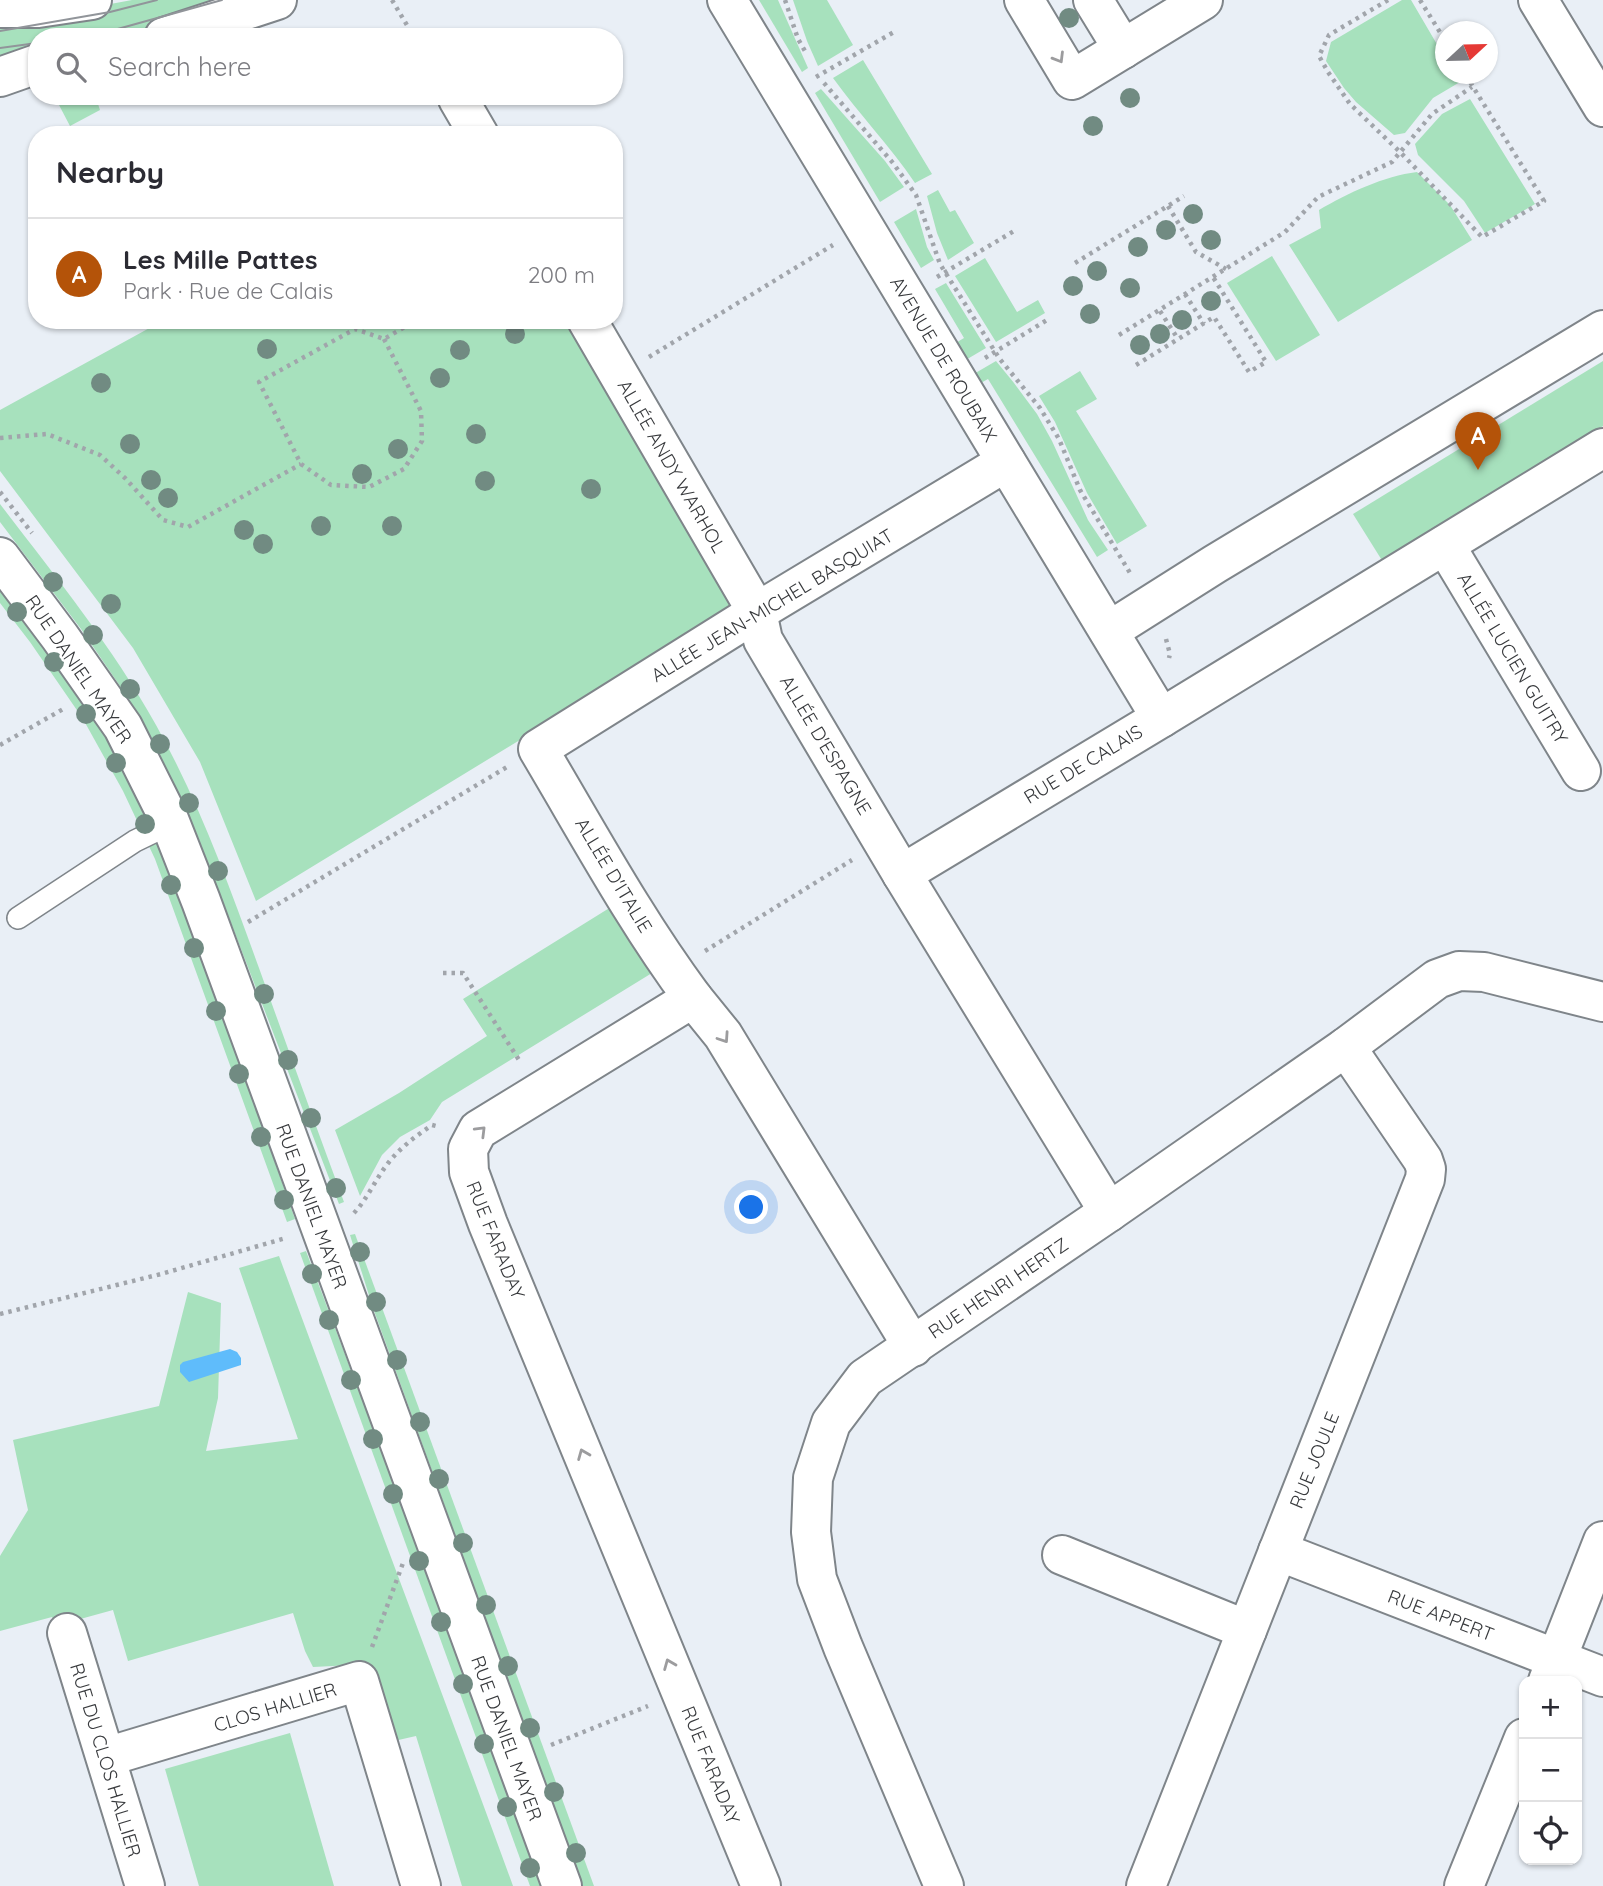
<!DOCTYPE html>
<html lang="en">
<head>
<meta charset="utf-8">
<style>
	body { margin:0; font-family:Quicksand,sans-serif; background:#f2f2f3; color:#2b2b33 }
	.controls { position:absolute; right:21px; bottom:21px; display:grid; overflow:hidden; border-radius:14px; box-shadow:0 2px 5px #0004 }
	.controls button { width:63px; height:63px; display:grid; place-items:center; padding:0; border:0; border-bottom:2px solid #e1e1e2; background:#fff; color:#2b2b33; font:35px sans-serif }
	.compass { position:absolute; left:1435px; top:21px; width:63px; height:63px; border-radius:50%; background:#fff; box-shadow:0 2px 5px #0004; rotate:68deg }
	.you { position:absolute; left:752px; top:1208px; width:24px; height:24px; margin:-18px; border:5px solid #fff; border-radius:50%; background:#1a73e8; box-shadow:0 0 0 10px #1a73e833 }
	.badge { display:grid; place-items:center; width:46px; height:46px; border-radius:50%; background:#b45309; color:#fff; font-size:23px; font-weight:700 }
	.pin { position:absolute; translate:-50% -58px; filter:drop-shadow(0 2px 4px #0008) }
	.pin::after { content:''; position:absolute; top:37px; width:24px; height:21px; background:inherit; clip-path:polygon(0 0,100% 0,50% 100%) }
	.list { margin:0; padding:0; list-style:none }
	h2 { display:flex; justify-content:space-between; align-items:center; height:91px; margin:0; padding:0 28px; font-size:30px }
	h2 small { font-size:23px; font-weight:400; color:#7c7c81 }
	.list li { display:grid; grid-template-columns:46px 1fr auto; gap:21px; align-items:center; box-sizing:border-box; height:112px; padding:0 28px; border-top:2px solid #e1e1e2 }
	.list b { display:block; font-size:26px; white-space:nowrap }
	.list p { margin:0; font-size:23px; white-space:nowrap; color:#7c7c81 }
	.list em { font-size:23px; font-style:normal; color:#7c7c81 }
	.icon { flex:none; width:38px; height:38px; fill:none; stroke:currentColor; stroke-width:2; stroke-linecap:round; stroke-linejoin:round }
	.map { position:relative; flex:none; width:1603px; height:1886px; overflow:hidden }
	.search { position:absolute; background:#fff; box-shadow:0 2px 5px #0004; left:28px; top:28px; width:595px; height:77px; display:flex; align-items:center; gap:18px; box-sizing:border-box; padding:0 24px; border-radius:28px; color:#7c7c81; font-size:26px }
	.panel { position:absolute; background:#fff; box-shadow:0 2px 5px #0004; left:28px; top:126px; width:595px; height:203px; border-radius:28px }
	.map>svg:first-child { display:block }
	.green { fill:#a7e1bd }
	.water { fill:#5fbcfb }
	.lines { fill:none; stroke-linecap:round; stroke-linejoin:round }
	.lane-casing { stroke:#7f858a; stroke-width:24 }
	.street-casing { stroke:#7f858a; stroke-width:42 }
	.secondary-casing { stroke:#7f858a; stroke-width:42 }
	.path { stroke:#a1a5ab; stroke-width:4.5; stroke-dasharray:3.5 5; stroke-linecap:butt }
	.lane { stroke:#fff; stroke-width:21 }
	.street { stroke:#fff; stroke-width:38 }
	.secondary { stroke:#fff; stroke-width:38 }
	.tram { stroke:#91959a; stroke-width:2 }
	.tree { fill:#718b82 }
	.oneway { stroke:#9c9c9e }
	.labels { text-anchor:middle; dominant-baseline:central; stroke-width:5; stroke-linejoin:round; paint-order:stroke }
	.street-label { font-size:19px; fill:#383a3d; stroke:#fff }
</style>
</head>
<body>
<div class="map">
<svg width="1603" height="1886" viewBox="0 0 1603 1886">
	<rect width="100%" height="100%" fill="#e9eff6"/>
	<g class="green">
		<path d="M132,0H249L148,33L126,37H37V53L0,66V16L30,19Z"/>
		<path d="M759,0H778L808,68L802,72Z"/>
		<path d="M793,0H827L853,45L818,66L807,41Z"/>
		<path d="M1402,0H1411L1445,58L1446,74H1455L1460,82L1433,98L1405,133L1394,135L1356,102L1344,88L1326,61L1331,42Z"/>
		<path d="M863,60L932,174L915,183C890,146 859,114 833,78Z"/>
		<path d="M821,89L885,161L904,187L880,202L815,93Z"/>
		<path d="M57,96H113L98,104L100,110L70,126L59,105Z"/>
		<path d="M1470,99L1535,204L1485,233L1464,201L1418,155L1415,144L1442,114Z"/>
		<path d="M1417,172L1450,205L1472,240L1338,322L1289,245L1321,228L1319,210C1348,193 1384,176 1417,172Z"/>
		<path d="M938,190L950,212L955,210L974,243L948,260L937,233L927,196Z"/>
		<path d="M916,209L927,247L934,260L921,268L894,222Z"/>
		<path d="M1272,256L1320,335L1276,361L1227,283Z"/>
		<path d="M985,258L1017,312L1038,300L1045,313L996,342L955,276Z"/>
		<path d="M946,283L986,348L964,361L954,344L964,338L935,289Z"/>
		<path d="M164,320H569L736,608L256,901L200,762L133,648L0,471V410Z"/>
		<path d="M996,361L1014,383L1037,414L1052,441L1088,520L1108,550L1097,557L988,379L979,384L972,375Z"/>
		<path d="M1603,361V426L1383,562L1353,514Z"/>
		<path d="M1080,371L1097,399L1076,411L1147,526L1117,544L1087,493L1055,422L1039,396Z"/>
		<path d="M0,504C55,576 112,646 156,725C199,802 229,885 259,968C287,1046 315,1124 344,1202L339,1204L196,832L161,758L124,692L81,629L0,522Z"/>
		<path d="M0,583L92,712L133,785L166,855L295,1219L287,1222L155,859L123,791L83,719L30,642L0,603Z"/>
		<path d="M611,907L652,973L442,1102L430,1120L400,1137L382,1155L360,1196L335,1130L399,1093L487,1036L463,999Z"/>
		<path d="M355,1234L594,1886H582L373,1308L350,1235Z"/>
		<path d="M306,1251L426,1569L542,1886H530L300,1253Z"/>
		<path d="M279,1256C356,1466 436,1675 513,1886H462L416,1736L394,1741L353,1665L313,1667L305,1651L293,1613L128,1661L113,1610L55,1626L52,1617L0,1631V1556L28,1510L13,1440L159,1406L188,1292L221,1303L218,1398L206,1451L298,1439L239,1268Z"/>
		<path d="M290,1733L334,1886H199L165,1769Z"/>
	</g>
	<path class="water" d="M230,1349L237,1352L241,1358V1365L189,1382L180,1372V1365L183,1362Z"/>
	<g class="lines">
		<g class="lane-casing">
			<path id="lane" d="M18,918L135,841L170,824"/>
		</g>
		<g class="street-casing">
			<g id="street">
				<path d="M727,0L1161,718"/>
				<path d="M1024,0L1072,80L1203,0"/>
				<path d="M1093,0L1123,49"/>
				<path d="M1538,0L1603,107"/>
				<path d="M0,8H38L92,0"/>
				<path d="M164,37L277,0"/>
				<path d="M0,77L37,64"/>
				<path d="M458,99L479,135"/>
				<path d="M587,320L757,612L763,640L902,874"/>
				<path d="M1445,545L1581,771"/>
				<path d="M1109,631L1215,564L1603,330"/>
				<path d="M693,998C635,920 588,833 538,749L757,612L1006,462"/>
				<path d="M1109,1212L902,874L1161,718L1603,448"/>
				<path d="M1278,1551L1603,1677"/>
				<path d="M1062,1555L1247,1630"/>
				<path d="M67,1633L145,1886"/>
				<path d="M1548,1681L1603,1541"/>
				<path d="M106,1757L359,1681L421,1886"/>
				<path d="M761,1886L488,1224L469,1172L468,1149L478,1130L693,998L723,1035L913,1347"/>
				<path d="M944,1886L843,1647L817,1579L811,1532L813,1478L831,1423L865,1378L1109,1212L1346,1047L1437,979L1459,971L1484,972L1603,1002"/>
				<path d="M1146,1886L1425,1179L1426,1169L1423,1160L1346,1047"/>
				<path d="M1464,1886L1524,1738"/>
			</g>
		</g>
		<g class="secondary-casing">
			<path id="secondary" d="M0,557L60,637L123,727L168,817L201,901L562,1886"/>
		</g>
		<g class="path">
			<path d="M392,0L414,37"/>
			<path d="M785,0L798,39L805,51"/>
			<path d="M1388,0L1329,35L1319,56L1328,72L1350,104L1400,152L1482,237L1544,201L1465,74"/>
			<path d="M1420,0L1446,42"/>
			<path d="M816,77L894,32"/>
			<path d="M824,83L893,163L916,195L940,264L945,272L999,358L1040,408L1059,439L1080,490L1130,573"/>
			<path d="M1168,206L1196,252L1226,269"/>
			<path d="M1075,263L1184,196"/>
			<path d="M937,277L1014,231"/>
			<path d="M1185,294L1204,324"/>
			<path d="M1160,311L1178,339"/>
			<path d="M1119,335L1285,232L1318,197L1392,162L1432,114L1472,87"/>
			<path d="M384,339L421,411L422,441L404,469L369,487L331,485L301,464L259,382L355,329L384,339L417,320"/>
			<path d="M649,357L833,245"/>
			<path d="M985,358L1047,320"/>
			<path d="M1136,365L1214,317L1249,372L1266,362L1213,277"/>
			<path d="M0,438L47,434L100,455L125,478L163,520L188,527L301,464"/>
			<path d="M0,492L32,533"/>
			<path d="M1166,639L1170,654L1169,658"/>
			<path d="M0,745L65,708"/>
			<path d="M248,922L507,767"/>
			<path d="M705,951L852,860"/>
			<path d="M443,973H463L521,1063"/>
			<path d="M354,1213C368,1198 376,1178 389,1162C401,1147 416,1136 432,1125L440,1127"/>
			<path d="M0,1314L161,1274L286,1238"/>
			<path d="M372,1647L403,1563"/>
			<path d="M551,1745L648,1706"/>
		</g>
		<use href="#lane" class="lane"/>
		<use href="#street" class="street"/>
		<use href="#secondary" class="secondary"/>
		<g class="tram">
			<path d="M0,31L110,12L157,0"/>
			<path d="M73,37L114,30L222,0"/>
			<path d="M0,48L37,43"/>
		</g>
	</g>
	<g class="tree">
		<circle cx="1069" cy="18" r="10"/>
		<circle cx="1130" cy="98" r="10"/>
		<circle cx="1093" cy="126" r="10"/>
		<circle cx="1193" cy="214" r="10"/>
		<circle cx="1166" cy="230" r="10"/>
		<circle cx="1211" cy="240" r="10"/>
		<circle cx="1138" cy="247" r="10"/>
		<circle cx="1097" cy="271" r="10"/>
		<circle cx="1073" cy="286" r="10"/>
		<circle cx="1130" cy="288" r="10"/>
		<circle cx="1211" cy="301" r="10"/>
		<circle cx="1090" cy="314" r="10"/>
		<circle cx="1182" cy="320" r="10"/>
		<circle cx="515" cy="334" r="10"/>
		<circle cx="1160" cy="334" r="10"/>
		<circle cx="1140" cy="345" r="10"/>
		<circle cx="267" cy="349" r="10"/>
		<circle cx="460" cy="350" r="10"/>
		<circle cx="440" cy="378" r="10"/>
		<circle cx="101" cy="383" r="10"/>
		<circle cx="476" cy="434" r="10"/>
		<circle cx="130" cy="444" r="10"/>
		<circle cx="398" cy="449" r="10"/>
		<circle cx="362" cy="474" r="10"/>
		<circle cx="151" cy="480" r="10"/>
		<circle cx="485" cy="481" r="10"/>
		<circle cx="591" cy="489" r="10"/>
		<circle cx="168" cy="498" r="10"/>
		<circle cx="321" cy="526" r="10"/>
		<circle cx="392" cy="526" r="10"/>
		<circle cx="244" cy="530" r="10"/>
		<circle cx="263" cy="544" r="10"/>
		<circle cx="53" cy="582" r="10"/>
		<circle cx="111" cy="604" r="10"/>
		<circle cx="17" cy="612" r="10"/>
		<circle cx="93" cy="635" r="10"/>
		<circle cx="54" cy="662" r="10"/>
		<circle cx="130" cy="689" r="10"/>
		<circle cx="86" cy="714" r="10"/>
		<circle cx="160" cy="744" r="10"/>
		<circle cx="116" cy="763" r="10"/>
		<circle cx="189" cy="803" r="10"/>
		<circle cx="145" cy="824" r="10"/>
		<circle cx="218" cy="871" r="10"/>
		<circle cx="171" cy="885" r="10"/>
		<circle cx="194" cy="948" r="10"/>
		<circle cx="264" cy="994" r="10"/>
		<circle cx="216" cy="1011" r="10"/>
		<circle cx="288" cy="1060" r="10"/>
		<circle cx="239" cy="1074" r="10"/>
		<circle cx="311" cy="1118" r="10"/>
		<circle cx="261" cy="1137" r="10"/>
		<circle cx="336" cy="1188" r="10"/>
		<circle cx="284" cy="1200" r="10"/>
		<circle cx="360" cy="1252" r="10"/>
		<circle cx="312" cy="1274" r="10"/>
		<circle cx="376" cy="1302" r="10"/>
		<circle cx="329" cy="1320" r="10"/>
		<circle cx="397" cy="1360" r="10"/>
		<circle cx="351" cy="1380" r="10"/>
		<circle cx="420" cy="1422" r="10"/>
		<circle cx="373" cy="1439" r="10"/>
		<circle cx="439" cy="1479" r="10"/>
		<circle cx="393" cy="1494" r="10"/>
		<circle cx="463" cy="1543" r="10"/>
		<circle cx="419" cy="1561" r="10"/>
		<circle cx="486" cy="1605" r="10"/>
		<circle cx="441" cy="1622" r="10"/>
		<circle cx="508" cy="1666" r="10"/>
		<circle cx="463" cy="1684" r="10"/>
		<circle cx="530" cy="1728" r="10"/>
		<circle cx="484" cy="1744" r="10"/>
		<circle cx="554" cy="1792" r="10"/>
		<circle cx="507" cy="1807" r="10"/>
		<circle cx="576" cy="1853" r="10"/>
		<circle cx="530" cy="1868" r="10"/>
	</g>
	<defs><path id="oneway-chevron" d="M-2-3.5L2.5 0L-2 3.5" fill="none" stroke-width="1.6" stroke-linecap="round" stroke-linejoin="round" transform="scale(1.75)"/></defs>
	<g class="oneway">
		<use href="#oneway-chevron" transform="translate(1059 58) rotate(59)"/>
		<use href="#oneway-chevron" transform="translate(724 1038) rotate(56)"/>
		<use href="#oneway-chevron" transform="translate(481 1131) rotate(-45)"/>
		<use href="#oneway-chevron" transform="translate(583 1454) rotate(-112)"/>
		<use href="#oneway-chevron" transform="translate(669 1664) rotate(-112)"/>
	</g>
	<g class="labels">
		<g class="street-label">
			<text transform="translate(944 359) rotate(59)">AVENUE DE ROUBAIX</text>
			<text transform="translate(672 466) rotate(60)">ALLÉE ANDY WARHOL</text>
			<text transform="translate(772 605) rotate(-31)">ALLÉE JEAN-MICHEL BASQUIAT</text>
			<text transform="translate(1513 658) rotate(59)">ALLÉE LUCIEN GUITRY</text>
			<text transform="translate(79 669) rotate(56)">RUE DANIEL MAYER</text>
			<text transform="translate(826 745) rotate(59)">ALLÉE D'ESPAGNE</text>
			<text transform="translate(1083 764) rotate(-31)">RUE DE CALAIS</text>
			<text transform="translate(614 875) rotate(59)">ALLÉE D'ITALIE</text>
			<text transform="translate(312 1206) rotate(70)">RUE DANIEL MAYER</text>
			<text transform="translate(496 1240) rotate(68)">RUE FARADAY</text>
			<text transform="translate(998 1288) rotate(-34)">RUE HENRI HERTZ</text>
			<text transform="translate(1314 1460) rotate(-68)">RUE JOULE</text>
			<text transform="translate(1441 1615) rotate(21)">RUE APPERT</text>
			<text transform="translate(275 1707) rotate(-17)">CLOS HALLIER</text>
			<text transform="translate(507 1738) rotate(70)">RUE DANIEL MAYER</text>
			<text transform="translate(106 1760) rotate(73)">RUE DU CLOS HALLIER</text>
			<text transform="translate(711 1765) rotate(68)">RUE FARADAY</text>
		</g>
	</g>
</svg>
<div class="controls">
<button>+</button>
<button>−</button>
<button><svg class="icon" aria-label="locate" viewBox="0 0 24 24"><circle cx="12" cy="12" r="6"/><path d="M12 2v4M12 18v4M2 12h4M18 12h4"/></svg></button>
</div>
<svg class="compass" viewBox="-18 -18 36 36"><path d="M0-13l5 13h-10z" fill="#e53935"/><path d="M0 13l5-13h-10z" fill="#7c7c81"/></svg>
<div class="you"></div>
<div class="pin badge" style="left:1478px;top:470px">A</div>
<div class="search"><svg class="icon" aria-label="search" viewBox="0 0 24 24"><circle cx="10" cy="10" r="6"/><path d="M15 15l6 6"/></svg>Search here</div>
<section class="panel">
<h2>Nearby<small></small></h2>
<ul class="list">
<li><span class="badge">A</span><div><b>Les Mille Pattes</b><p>Park · Rue de Calais</p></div><em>200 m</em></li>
</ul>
</section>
</div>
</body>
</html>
